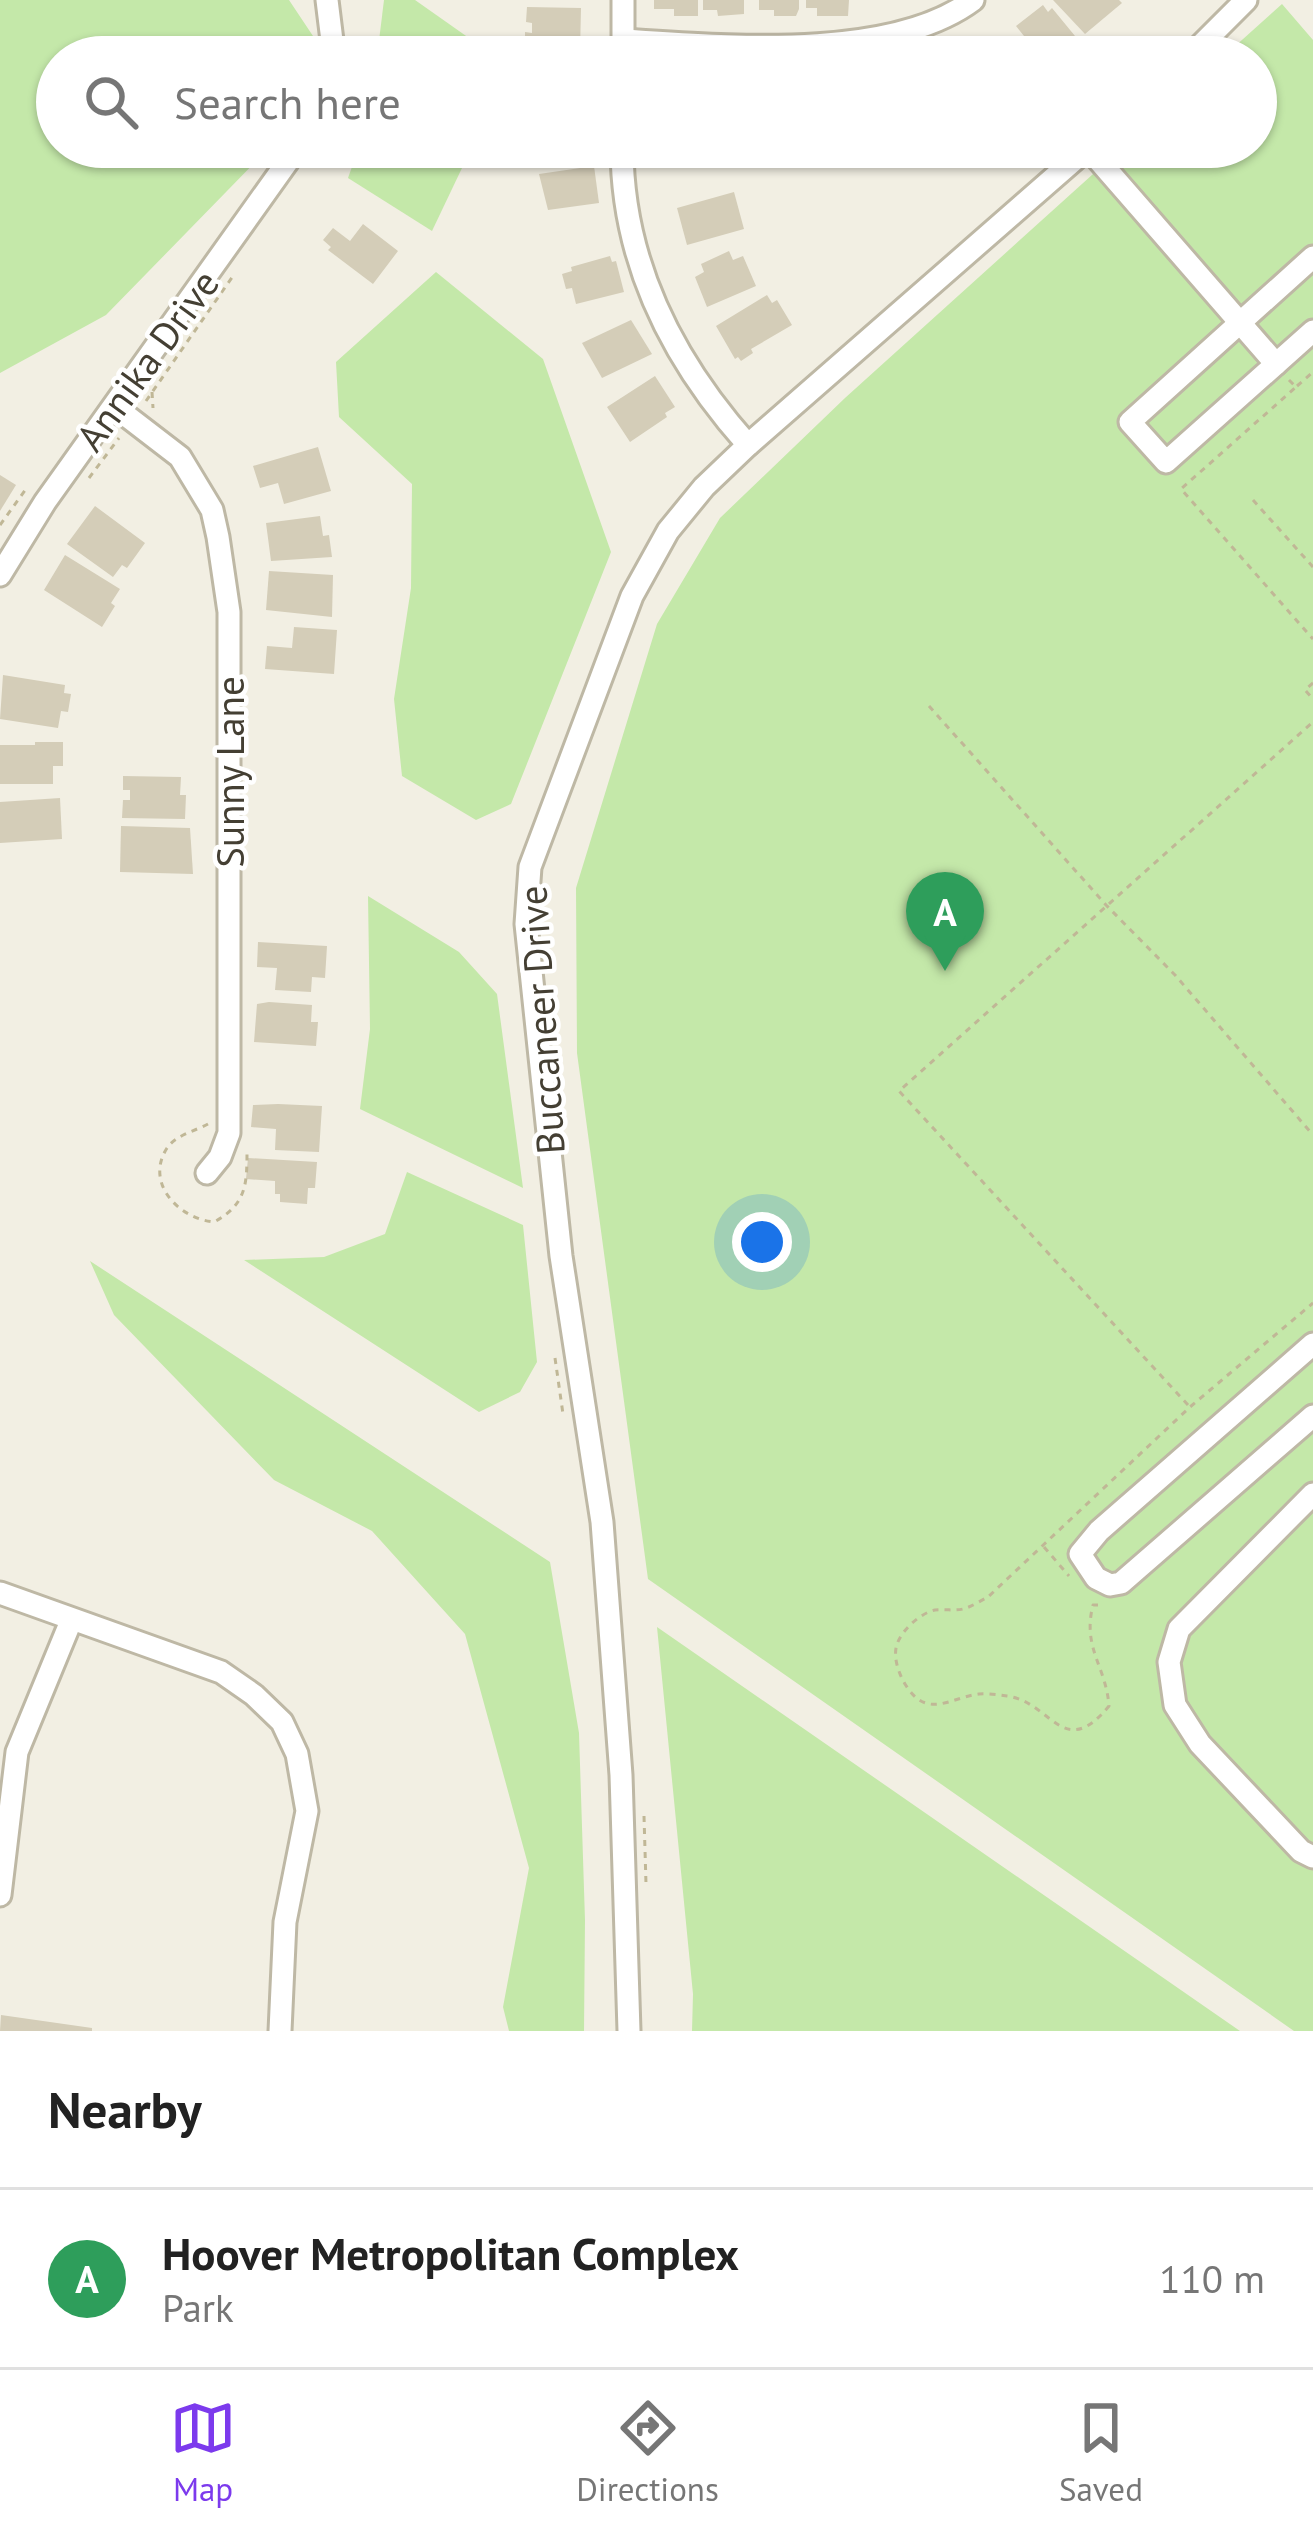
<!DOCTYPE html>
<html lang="en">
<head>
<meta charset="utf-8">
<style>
	body { margin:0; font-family:"PT Sans",sans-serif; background:#f6f6f6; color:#222 }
	.you { position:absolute; left:762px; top:1242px; width:42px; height:42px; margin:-30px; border:9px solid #fff; border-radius:50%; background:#1a73e8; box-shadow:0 0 0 18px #1a73e833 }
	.badge { display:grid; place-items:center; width:78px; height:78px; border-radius:50%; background:#7c3aed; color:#fff; font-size:39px; font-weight:700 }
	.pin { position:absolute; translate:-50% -99px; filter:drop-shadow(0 3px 6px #0008) }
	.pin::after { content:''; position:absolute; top:63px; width:42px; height:36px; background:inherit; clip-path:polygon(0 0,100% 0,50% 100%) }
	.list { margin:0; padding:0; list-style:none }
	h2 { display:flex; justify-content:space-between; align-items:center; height:156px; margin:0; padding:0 48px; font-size:51px }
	h2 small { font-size:39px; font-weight:400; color:#767676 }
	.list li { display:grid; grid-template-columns:78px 1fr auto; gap:36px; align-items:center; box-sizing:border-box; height:180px; padding:0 48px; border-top:3px solid #e0e0e0 }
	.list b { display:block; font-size:45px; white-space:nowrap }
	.list p { margin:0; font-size:39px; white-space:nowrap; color:#767676 }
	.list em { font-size:39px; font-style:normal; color:#767676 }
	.icon { flex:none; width:66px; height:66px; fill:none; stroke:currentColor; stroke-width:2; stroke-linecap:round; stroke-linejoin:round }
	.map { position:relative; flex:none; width:1313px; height:2031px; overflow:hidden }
	.search { position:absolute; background:#fff; box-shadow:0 3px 9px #0004; left:36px; right:36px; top:36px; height:132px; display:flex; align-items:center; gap:30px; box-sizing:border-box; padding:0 42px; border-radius:66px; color:#767676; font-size:45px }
	.sheet { height:336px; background:#fff }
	nav { display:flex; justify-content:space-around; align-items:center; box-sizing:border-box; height:168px; border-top:3px solid #e0e0e0; background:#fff; font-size:33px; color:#767676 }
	nav a { display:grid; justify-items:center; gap:6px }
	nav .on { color:#7c3aed }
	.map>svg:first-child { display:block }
	.green { fill:#c4e8a9 }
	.building { fill:#d4cdb8 }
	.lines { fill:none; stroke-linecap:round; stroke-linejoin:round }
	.minor-casing { stroke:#beb8a5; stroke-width:27 }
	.path { stroke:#c0b796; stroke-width:3; stroke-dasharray:6 6; stroke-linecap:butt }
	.minor { stroke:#fff; stroke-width:21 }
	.labels { text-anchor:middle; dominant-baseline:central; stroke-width:9; stroke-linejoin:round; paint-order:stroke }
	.street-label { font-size:39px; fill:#443f33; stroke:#fff }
</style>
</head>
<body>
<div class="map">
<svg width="1313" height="2031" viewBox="0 0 1313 2031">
	<rect width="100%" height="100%" fill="#f2efe3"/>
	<g class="green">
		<path d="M0,0H289L315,39L308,57H57V147H270L106,315L0,373Z"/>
		<path d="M384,0H415L486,50L487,57H377Z"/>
		<path d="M1282,4L1313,40V2031H1294L648,1579L577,1053L576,888L657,624L720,518L845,398L1123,147H1256V57H1223Z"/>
		<path d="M359,147H472L432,231L348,178Z"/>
		<path d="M436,272L543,359L611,552L511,804L476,820L402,776L394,699L411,588L412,484L339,417L336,362Z"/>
		<path d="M368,896L459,952L497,994L523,1188L360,1109L370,1029Z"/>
		<path d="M407,1172L523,1225L537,1362L520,1392L479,1412L244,1260L324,1257L385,1234Z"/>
		<path d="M90,1261L550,1562L579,1733L585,1920L584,2031H509L503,2007L529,1868L465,1634L372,1531L274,1480L114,1315Z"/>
		<path d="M657,1627L1240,2031H692L693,1994Z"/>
	</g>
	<g class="building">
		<path d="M654,0H698V16H674V9H654Z"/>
		<path d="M703,0H744V14L718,16L717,10H703Z"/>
		<path d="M759,0H799V9L796,16H774V10H759Z"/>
		<path d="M806,0H849L848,16H817V8H806Z"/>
		<path d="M1053,0H1119L1122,3L1085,34Z"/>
		<path d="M1043,5L1048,12L1052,8L1075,36L1060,50L1063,54L1059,57H1033L1027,50L1032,46L1016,26Z"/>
		<path d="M527,7L581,8L580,52L525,46V32L532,33V23L526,22Z"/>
		<path d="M1000,42L1016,57H975L986,51Z"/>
		<path d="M825,147H851V157H836V151H824Z"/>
		<path d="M594,166L599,203L548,210L539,174Z"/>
		<path d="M734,192L744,229L687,245L677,208Z"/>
		<path d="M363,224L398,251L373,284L328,250L331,247L323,240L333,228L350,241Z"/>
		<path d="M729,251L733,260L743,256L756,286L707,307L695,277L704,272L701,264Z"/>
		<path d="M610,256L612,262L616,261L624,292L576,304L572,288L566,289L562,274L572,271L571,267Z"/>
		<path d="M767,295L772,303L777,300L792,325L751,349L753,353L741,361L738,357L735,359L716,326Z"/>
		<path d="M631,320L652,354L602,378L582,343Z"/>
		<path d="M655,376L675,407L665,413L667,417L630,442L607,407Z"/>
		<path d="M318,447L331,491L284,504L278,483L260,488L253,466Z"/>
		<path d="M0,475L16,485L0,511Z"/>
		<path d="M95,506L145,543L127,568L122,565L113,577L67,544Z"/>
		<path d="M320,516L323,536L329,535L332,557L271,561L266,523Z"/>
		<path d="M65,555L120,589L111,603L115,606L102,627L44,590Z"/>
		<path d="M269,571L333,575L332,617L266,610Z"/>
		<path d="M294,627L337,630L334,674L265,669L267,646L292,648Z"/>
		<path d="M3,675L65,685L64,693L71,694L68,712L61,711L58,728L0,719Z"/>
		<path d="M35,742H63V766H53V784H0V745H35Z"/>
		<path d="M123,776L181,777L180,795H186L185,819L122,818L123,800H130V790H123Z"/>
		<path d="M60,798L62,839L0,843V802Z"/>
		<path d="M121,826L190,828L193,874L120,872Z"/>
		<path d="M258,942L327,946L325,978L312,977L311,992L275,990L277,968L257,967Z"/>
		<path d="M269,1002L312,1005L311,1022H318L316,1046L254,1042L257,1004Z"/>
		<path d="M278,1104L322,1106L319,1152L275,1150L276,1129L251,1127L253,1105Z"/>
		<path d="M248,1158L317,1162L315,1188H308L307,1204L280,1202V1194H275V1181L246,1179Z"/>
		<path d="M1,2015L92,2028V2031H0Z"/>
	</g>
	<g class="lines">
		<g class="minor-casing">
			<g id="minor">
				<path d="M327,0L334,57"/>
				<path d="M623,0V57"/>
				<path d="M623,40C722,46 890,62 973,0"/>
				<path d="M1189,57L1246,0"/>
				<path d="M622,147C622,262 673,361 748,445"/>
				<path d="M1088,148L1276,364"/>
				<path d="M1313,257L1130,422L1166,462L1313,331"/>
				<path d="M115,407L180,457L212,510L218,537L229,612V1133L220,1157L207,1173"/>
				<path d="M0,575L45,502L298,147"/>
				<path d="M1313,1344L1099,1531L1080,1554L1096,1578L1110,1585L1121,1583L1313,1416"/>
				<path d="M1313,1494L1179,1629L1169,1662L1175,1705L1200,1744L1301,1851L1313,1857"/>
				<path d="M0,1593L221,1672L254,1695L282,1722L297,1754L307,1811L285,1922L280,2031"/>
				<path d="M0,1895L17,1752L71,1621"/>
				<path d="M629,2031L621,1775L602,1522L561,1256L526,924L530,867L632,596L668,531L704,487L748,445L1089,147"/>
			</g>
		</g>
		<g class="path">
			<path d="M1289,380L1296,387L1181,489L1313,639"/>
			<path d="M1297,386L1313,372"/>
			<path d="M152,392L153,408"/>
			<path d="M146,401L233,276"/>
			<path d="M89,478L119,438"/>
			<path d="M1253,500L1313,567"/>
			<path d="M0,525L26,489"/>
			<path d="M1313,683L1305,690L1313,699"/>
			<path d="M929,706L1106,905L1175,975L1313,1135"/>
			<path d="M208,1124C195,1131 176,1135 167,1148C144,1184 180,1219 214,1222C247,1204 247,1184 247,1149"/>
			<path d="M555,1358L563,1414"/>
			<path d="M1188,1405L899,1091L1313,722"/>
			<path d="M1044,1547L1069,1576"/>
			<path d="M1098,1605H1093C1082,1648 1106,1666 1109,1706C1063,1762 1052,1702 1007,1696C999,1695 987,1693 979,1694C949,1698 927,1720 905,1684C899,1674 894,1660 896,1648C899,1632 920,1613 935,1610C944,1609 954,1611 963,1609C971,1607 980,1601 988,1597L1190,1407L1313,1303"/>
			<path d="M644,1816L646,1884"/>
		</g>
		<use href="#minor" class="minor"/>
	</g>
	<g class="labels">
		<g class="street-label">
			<text transform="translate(147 360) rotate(-54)">Annika Drive</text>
			<text transform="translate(229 772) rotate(-90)">Sunny Lane</text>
			<text transform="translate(541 1020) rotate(-94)">Buccaneer Drive</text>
		</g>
	</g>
</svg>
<div class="you"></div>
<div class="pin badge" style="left:945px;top:971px;background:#2e9e5b">A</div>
<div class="search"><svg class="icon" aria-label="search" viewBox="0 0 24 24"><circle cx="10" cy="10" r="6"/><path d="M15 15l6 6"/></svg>Search here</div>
</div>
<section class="sheet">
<h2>Nearby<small></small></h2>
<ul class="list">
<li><span class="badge" style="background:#2e9e5b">A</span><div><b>Hoover Metropolitan Complex</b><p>Park</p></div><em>110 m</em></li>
</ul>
</section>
<nav>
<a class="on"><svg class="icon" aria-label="map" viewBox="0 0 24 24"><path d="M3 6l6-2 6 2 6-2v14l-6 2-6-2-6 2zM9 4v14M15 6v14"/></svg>Map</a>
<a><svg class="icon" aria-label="directions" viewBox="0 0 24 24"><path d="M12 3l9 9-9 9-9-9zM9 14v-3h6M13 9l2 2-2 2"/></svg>Directions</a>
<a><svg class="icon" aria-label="saved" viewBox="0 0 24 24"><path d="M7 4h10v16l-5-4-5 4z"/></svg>Saved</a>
</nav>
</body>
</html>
